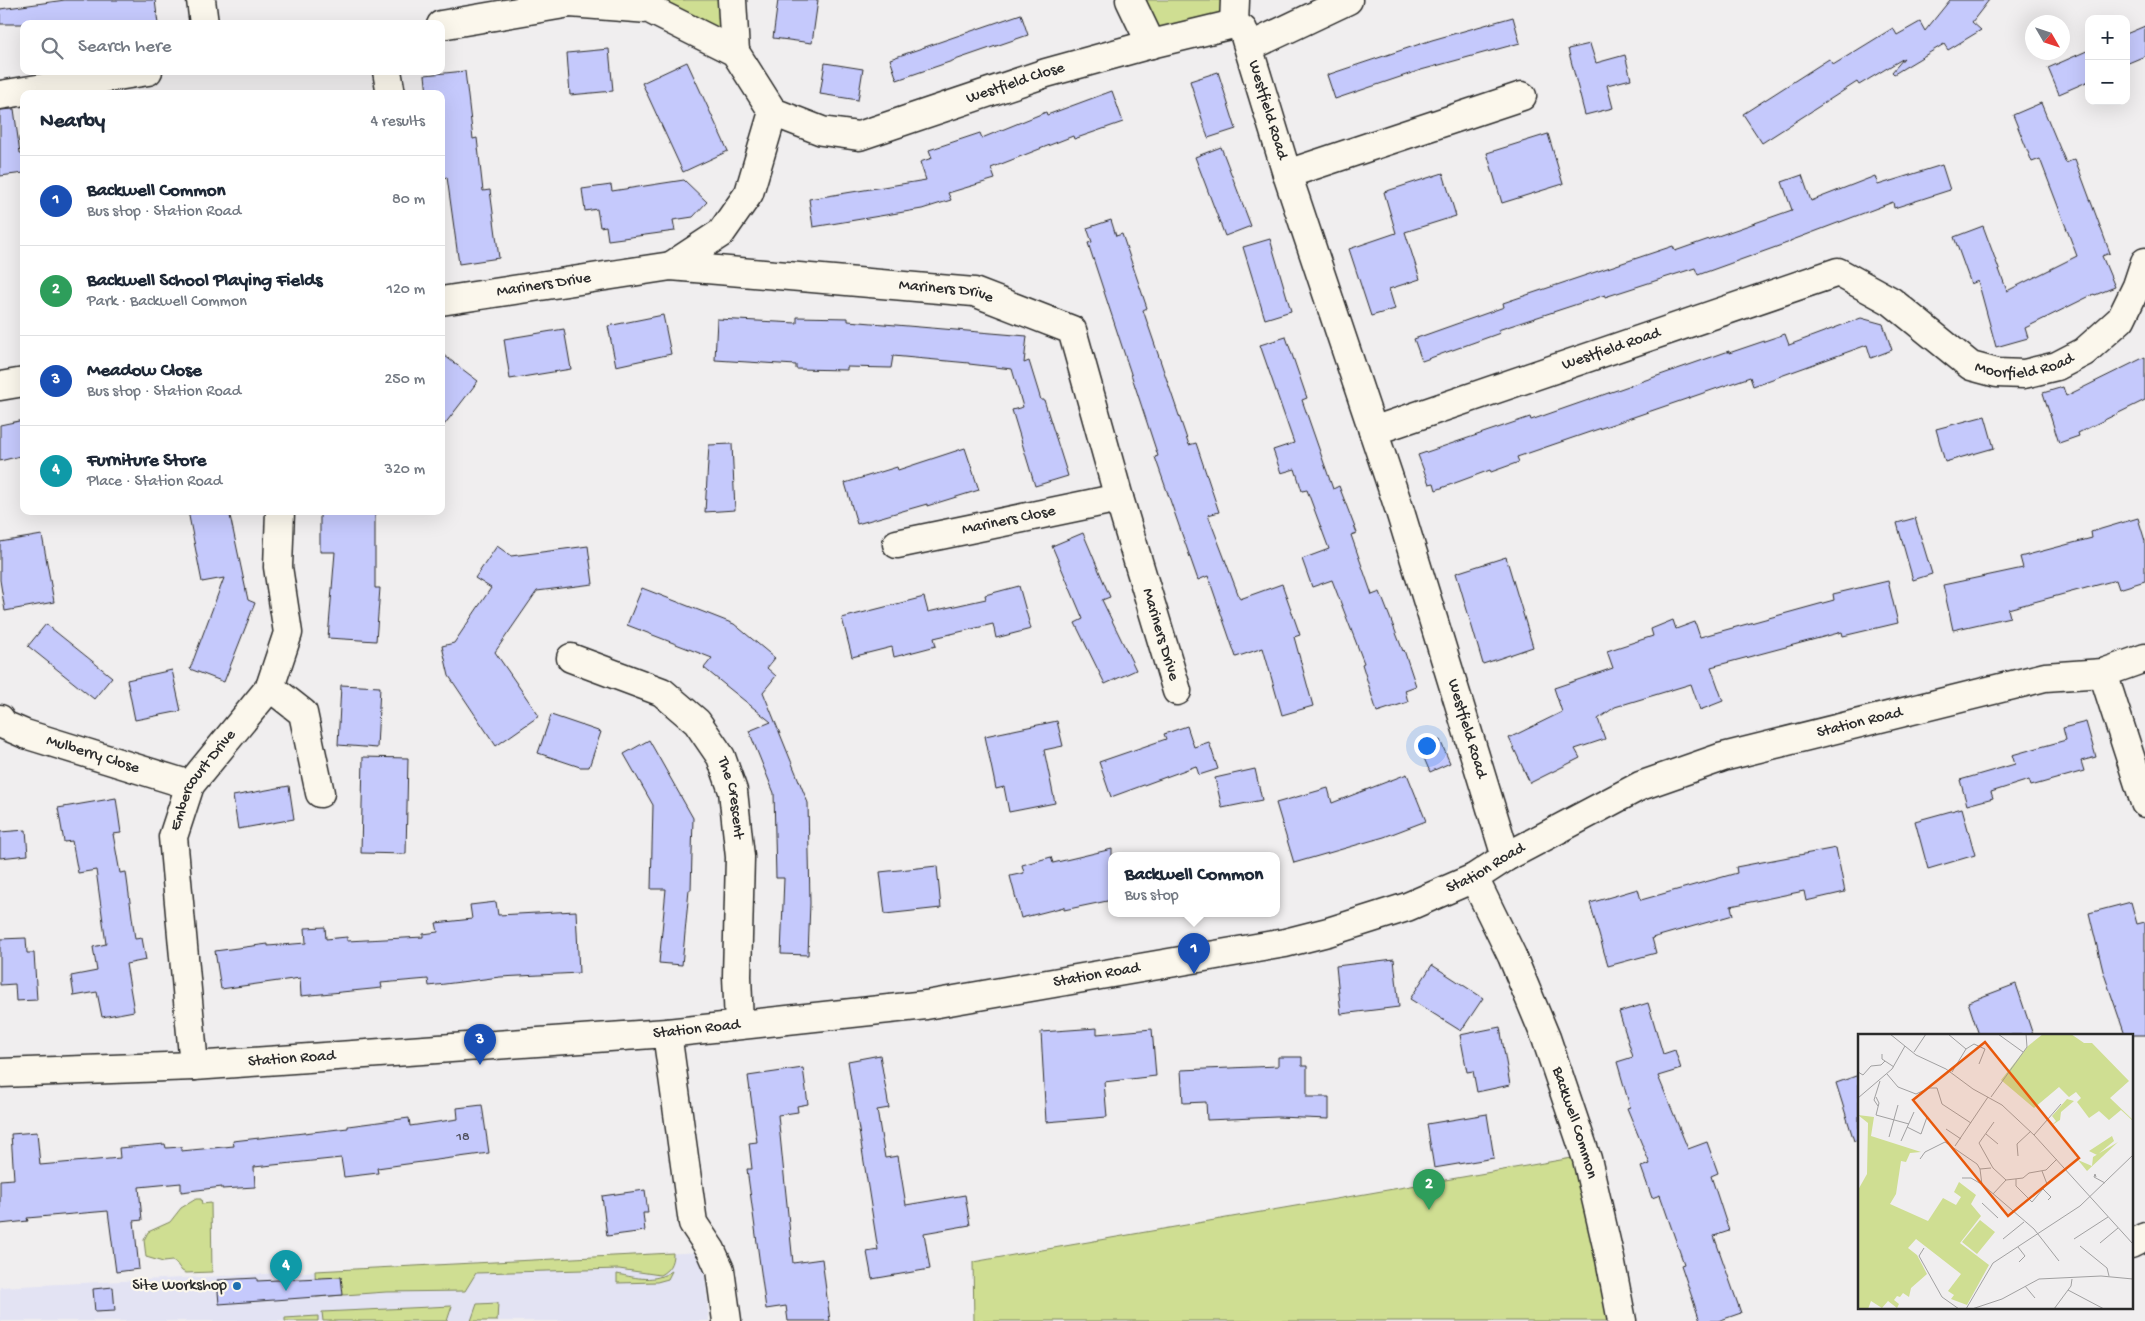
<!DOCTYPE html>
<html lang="en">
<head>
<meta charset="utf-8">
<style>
	body { margin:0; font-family:"Gochi Hand",sans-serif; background:#f6f6f7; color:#1f2937 }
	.controls { position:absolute; right:15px; top:15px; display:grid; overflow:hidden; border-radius:10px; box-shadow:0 5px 20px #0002 }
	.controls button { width:45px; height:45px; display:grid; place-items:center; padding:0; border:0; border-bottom:1px solid #e0e1e3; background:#fff; color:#1f2937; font:25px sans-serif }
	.compass { position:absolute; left:2025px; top:15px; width:45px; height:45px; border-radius:50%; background:#fff; box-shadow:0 5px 20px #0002; rotate:129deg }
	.you { position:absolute; left:1426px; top:745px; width:18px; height:18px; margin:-12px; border:4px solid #fff; border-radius:50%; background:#1a73e8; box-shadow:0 0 0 8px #1a73e833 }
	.badge { display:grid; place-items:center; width:32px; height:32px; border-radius:50%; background:#111827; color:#fff; font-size:16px; font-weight:700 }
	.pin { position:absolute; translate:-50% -41px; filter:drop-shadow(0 1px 2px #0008) }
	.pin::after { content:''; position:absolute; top:26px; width:18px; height:15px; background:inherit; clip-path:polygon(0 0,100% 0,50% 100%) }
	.popup { position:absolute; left:1108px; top:852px; width:172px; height:65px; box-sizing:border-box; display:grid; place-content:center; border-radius:10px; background:#fff; filter:drop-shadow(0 1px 4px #0005); font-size:16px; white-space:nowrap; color:#747a83 }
	.popup b { font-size:19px; color:#1f2937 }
	.popup::after { content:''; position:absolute; left:50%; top:100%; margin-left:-10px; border:10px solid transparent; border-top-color:#fff }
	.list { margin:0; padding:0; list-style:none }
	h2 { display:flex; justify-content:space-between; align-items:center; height:65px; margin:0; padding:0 20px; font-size:21px }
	h2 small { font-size:16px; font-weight:400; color:#747a83 }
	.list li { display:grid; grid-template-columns:32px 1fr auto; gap:15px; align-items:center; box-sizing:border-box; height:90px; padding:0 20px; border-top:1px solid #e0e1e3 }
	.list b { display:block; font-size:19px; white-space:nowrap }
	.list p { margin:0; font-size:16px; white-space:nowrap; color:#747a83 }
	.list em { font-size:16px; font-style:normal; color:#747a83 }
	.icon { flex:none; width:28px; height:28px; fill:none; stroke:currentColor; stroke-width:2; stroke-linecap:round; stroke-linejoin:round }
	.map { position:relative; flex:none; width:2145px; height:1321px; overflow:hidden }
	.search { position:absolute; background:#fff; box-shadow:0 5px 20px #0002; left:20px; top:20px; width:425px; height:55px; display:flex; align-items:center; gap:12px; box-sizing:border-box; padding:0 18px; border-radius:10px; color:#747a83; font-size:19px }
	.panel { position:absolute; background:#fff; box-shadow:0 5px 20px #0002; left:20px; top:90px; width:425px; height:425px; border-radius:10px }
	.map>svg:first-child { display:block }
	.built { fill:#e3e3f3 }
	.green { fill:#cfde92; stroke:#7d845e }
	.building { fill:#c5c9fc; stroke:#2b2b2b }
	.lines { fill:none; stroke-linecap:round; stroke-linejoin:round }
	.minor-casing { stroke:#2b2b2b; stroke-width:31 }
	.minor { stroke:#fbf7ec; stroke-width:28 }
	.poi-dot { fill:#1f6fb2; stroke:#fbf7ec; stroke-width:2 }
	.labels { text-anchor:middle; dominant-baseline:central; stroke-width:4.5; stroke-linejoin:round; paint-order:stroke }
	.number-label { font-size:14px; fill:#52525f }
	.street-label { font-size:16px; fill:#2b2b2b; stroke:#fbf7ec }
	.poi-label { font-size:16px; fill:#2b2b2b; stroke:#fbf7ec; text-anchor:end }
	.inset-road { fill:none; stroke:#a1a0a1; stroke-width:1 }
	.view { fill:#e8590c; fill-opacity:0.15; stroke:#e8590c; stroke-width:2.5 }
	.inset-edge { fill:none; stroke:#2b2b2b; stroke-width:2.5 }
</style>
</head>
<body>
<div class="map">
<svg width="2145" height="1321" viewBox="0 0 2145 1321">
	<rect width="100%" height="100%" fill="#f0eeef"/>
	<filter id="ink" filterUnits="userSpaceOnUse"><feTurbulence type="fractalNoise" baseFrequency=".02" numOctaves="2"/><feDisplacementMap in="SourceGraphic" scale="10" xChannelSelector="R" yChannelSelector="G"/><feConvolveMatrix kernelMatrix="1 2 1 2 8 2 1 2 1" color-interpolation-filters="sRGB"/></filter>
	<g filter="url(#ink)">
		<path class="built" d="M703,1252L709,1321H0V1287Z"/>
		<g class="green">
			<path d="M575,0H732L734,52L650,9Z"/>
			<path d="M1130,0H1235L1234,24L1151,44Z"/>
			<path d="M1572,1158L1599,1269L1608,1321H974L973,1262Z"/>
			<path d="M196,1199H201L202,1204L211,1203L212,1272L186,1273L182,1271L176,1263L172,1261L163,1262L146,1257L144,1240L148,1232L170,1222L181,1208Z"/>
			<path d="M673,1253C673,1264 669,1270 660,1275L619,1269L476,1273L465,1291L386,1292L316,1297L315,1271Z"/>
			<path d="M672,1271L668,1279L657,1282L617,1283V1274C638,1278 653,1283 672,1271Z"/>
			<path d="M498,1303L497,1321H471L477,1304Z"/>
			<path d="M452,1306L447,1321H323L322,1312Z"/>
			<path d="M318,1316V1321H285V1318Z"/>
		</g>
		<g class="building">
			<path d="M65,0H155L158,24H0V9Z"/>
			<path d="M778,0H818L812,43L773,38Z"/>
			<path d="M1950,0H1989L1972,22L1981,30L1948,50L1944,44L1894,74L1892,72L1904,58L1859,85L1857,82L1762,143L1743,114L1829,59L1833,65L1893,28L1897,35L1920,22L1925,31Z"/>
			<path d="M1021,14L1028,35L897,80L890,59Z"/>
			<path d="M1513,17L1520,43L1421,70L1335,99L1327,75L1432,40Z"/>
			<path d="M2145,26V56L2126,64V34Z"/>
			<path d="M1590,44L1596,63L1625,55L1631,79L1607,85L1613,108L1585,115L1568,49Z"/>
			<path d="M609,49L613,91L570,95L567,53Z"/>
			<path d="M2089,50V81L2059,94L2048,68Z"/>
			<path d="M687,62L728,151L683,172L642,83Z"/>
			<path d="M825,63L863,69L858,100L820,94Z"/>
			<path d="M465,71L473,139L477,138L483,191L490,190L499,258L459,264L447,177L444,178L441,161V94H427L425,75Z"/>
			<path d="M1218,72L1236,129L1208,138L1190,81Z"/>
			<path d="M1112,91L1123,122L1074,139L1073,136L991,168L995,179L948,193L951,200L922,209L813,227L809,199L926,180L920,162L932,158L929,150L980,133L982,138L1046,112L1047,115Z"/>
			<path d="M2041,103L2066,163L2075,159L2110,253L2102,256L2115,287L2095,295L2094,294L2025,328L2028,338L1996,347L1978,281L1971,284L1954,237L1983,226L2007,291L2077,256L2040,159L2032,162L2013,115Z"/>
			<path d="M14,109L20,153H24V173L0,176V110Z"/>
			<path d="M1548,134L1563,184L1502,203L1487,153Z"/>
			<path d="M1221,147L1251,226L1225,236L1195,157Z"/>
			<path d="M1942,165L1950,190L1894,208L1893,202L1790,241V242L1698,275L1695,268L1605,297V295L1498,330L1500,333L1422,361L1414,339L1504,307L1503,303L1673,246L1675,251L1792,210L1782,182L1802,175L1811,201L1875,176L1878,185Z"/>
			<path d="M1443,173L1456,216L1405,232L1420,279L1389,289L1395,309L1371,316L1349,249L1396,233L1384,192Z"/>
			<path d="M684,180L707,202L693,217L673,220L675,231L608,240L606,226L600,227L597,209L585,211L582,189L611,185L612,191Z"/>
			<path d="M1111,220L1116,236L1122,234L1147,308L1143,310L1189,445L1196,443L1219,512L1208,515L1240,599L1282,584L1300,635L1294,637L1313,706L1282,715L1263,648L1236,657L1208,576L1198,580L1155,457L1158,456L1088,243L1092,242L1087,228Z"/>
			<path d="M1270,239L1291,311L1265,319L1243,247Z"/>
			<path d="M663,315L671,354L616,366L608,326Z"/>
			<path d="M797,317L848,318V321L1027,336L1024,363L1029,361L1041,400H1044L1068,476L1035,486L1012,410L1023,407L1012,369L969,364V363L893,356L891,368L847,367V370L796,369V365L715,360L717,319L797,323Z"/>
			<path d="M1861,318L1883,324L1892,350L1871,358L1867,345L1753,386L1750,377L1517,457L1519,462L1491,472L1490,470L1436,490L1434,483L1429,484L1418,455L1530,417L1531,420L1729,351V353L1785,334L1789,345Z"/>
			<path d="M564,329L571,369L510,379L504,339Z"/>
			<path d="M1286,337L1307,398L1302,400L1333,489L1339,486L1357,533L1351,535L1372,595L1380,592L1403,651L1404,650L1416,686L1405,690L1408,702L1377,712L1362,664L1364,663L1332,580L1312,587L1302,559L1329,549L1307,490L1302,491L1295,469L1281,473L1273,450L1294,443L1260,345Z"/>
			<path d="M441,353L478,381L441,429Z"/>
			<path d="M2145,357V400L2078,433L2079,436L2059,443L2043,393L2063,387L2066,396Z"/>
			<path d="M1985,416L1994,448L1945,462L1936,429Z"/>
			<path d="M24,420V455L0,461V425Z"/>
			<path d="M732,444L735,510L705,512L709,445Z"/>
			<path d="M965,448L979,490L927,506V504L857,524L845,483L897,467L898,470Z"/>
			<path d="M188,511H229L248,600L255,603L224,682L190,669L224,578L202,582Z"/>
			<path d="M320,511H375V588H380L376,641L328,638L335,552H320Z"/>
			<path d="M1915,518L1932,574L1913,580L1897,523Z"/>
			<path d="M2138,518L2145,541V581L2119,589L2116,580L2008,609L2010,617L1953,630L1943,585L2023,568L2020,557L2092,538L2091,532Z"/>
			<path d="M1083,533L1110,597L1102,600L1136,670L1105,684L1075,623L1083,619L1052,546Z"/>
			<path d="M42,535L54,602L5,611L0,580V542Z"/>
			<path d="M497,546L511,556L588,546L593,584L537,591L495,652L539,716L496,746L449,676L442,646L454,643L491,588L475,578Z"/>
			<path d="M1506,557L1533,647L1483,664L1456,573Z"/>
			<path d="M1888,581L1898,623L1843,636L1842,632L1711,667L1723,701L1700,710L1691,684L1615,707L1598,719L1605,739L1575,749L1580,758L1530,783L1509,738L1562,712L1554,688L1613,668L1607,651L1653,636L1651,629L1673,620L1676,629L1695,622L1700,637L1834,600L1833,594Z"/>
			<path d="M1019,586L1031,629L996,638L993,624L934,638L936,646L894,657L892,647L852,657L842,618L924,597L928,612L986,599L985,595Z"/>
			<path d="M642,588L734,624L775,658L767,668L776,676L763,692L808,803L810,903L808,955L781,954L784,878H776L774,793L749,731L771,722L704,668L712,658L627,625Z"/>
			<path d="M46,624L112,677L94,699L28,646Z"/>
			<path d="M172,670L181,711L135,720L127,680Z"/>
			<path d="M341,685L380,687L377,748L338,745Z"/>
			<path d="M551,715L601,732L589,767H580L538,753Z"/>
			<path d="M1057,721L1063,746L1044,750L1055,803L1009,812L1004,787L996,789L985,736Z"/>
			<path d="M2086,722L2096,757L2081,761L2084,771L2031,786L2029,780L1991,792L1993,798L1967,805L1960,780L2015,764L2012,755L2066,740L2063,728Z"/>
			<path d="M1187,726L1194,747L1209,742L1218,769L1199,775L1196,766L1111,797L1099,762L1166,739L1164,734Z"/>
			<path d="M649,740L693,818L691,890H689L682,965L659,963L666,889H651L653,805L624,754Z"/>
			<path d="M1440,740L1450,763L1430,772L1420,749Z"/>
			<path d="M363,757L408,758L406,854L361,853Z"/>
			<path d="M1255,769L1262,800L1222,808L1215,778Z"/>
			<path d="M1407,774L1426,821L1384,837L1294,863L1276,803L1328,788L1332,803Z"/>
			<path d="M289,786L294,819L238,829L233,796Z"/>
			<path d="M116,798L121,833L113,834L120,873L126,872L135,939L142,938L146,960L126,964L134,1011L102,1017L97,992L74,996L71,976L97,971L93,947L106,944L96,870L78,873L72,841L64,842L58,808Z"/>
			<path d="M1962,808L1975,855L1928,869L1915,821Z"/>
			<path d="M26,830L28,855L0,858V832Z"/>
			<path d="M1836,848L1845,892L1806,901L1804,891L1731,906L1733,915L1652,938L1656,953L1608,966L1590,903L1638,889L1641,900L1737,873L1736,867Z"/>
			<path d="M1112,849V900L1064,910V907L1021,918L1010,876L1024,873L1022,865L1051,857L1053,863Z"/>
			<path d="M937,866L941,908L885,914L880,872Z"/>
			<path d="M496,902L498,915L576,911L579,973L500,977L429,986L428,979L381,983L382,988L301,996L300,978L221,989L215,951L268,944V946L306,943L305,928L325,927L326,939L347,937V941L423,937V934L438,932L436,923L472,919L470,905Z"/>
			<path d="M2131,902L2137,924L2145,922V1035H2125L2103,971L2089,913Z"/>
			<path d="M26,938L27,953H34L37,1000L16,1001L15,984L0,985V939Z"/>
			<path d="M1394,959L1399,1007L1341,1014L1336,966Z"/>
			<path d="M1432,965L1483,998L1461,1031L1410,999Z"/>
			<path d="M2016,984L2033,1035H1979L1968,1002Z"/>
			<path d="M1648,1003L1663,1054L1675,1050L1681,1069L1658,1076L1688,1149L1707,1142L1718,1173L1711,1176L1729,1231L1714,1236L1741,1313L1718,1321H1700L1681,1265L1684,1264L1660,1195L1652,1198L1641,1167L1650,1164L1627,1108L1630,1107L1617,1062L1633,1057L1619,1012Z"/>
			<path d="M1500,1027L1510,1085L1477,1092L1473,1071L1467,1072L1460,1035Z"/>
			<path d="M1097,1028V1034L1152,1029L1156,1076L1104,1082L1107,1117L1046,1122L1041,1032Z"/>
			<path d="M880,1055L889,1108L877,1110L885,1158L898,1156L906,1205L965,1195L970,1225L924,1233L930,1269L872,1279L867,1252L878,1250L848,1061Z"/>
			<path d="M1278,1057H1302V1066H1307V1097H1329V1119L1277,1117L1207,1120L1206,1102L1183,1103L1181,1070L1278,1066Z"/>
			<path d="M803,1068L808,1104L797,1106L798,1112L778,1115L785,1185L793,1263L822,1259L830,1321H788L786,1306L766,1309L747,1169H752L749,1143L757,1142L748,1076Z"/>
			<path d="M1859,1075V1140L1854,1141L1836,1083Z"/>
			<path d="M482,1105L489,1153L377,1168L378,1173L344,1177L341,1158L254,1167L255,1187L222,1189V1187L181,1192V1183L139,1187L142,1220L134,1221L139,1269L116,1272L108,1211L27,1218L28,1221L0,1224V1180L14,1179L11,1134L37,1132L40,1165L120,1158L119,1148L165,1144L166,1148L181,1147V1151L234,1146L233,1141L348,1128V1126L409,1118L410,1126L458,1119L457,1108Z"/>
			<path d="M1487,1114L1494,1158L1434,1168L1427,1124Z"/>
			<path d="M645,1190L648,1213H643L645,1231L607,1236L602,1196Z"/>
			<path d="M341,1277L343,1295L219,1304L217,1280L257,1278V1281Z"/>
			<path d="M113,1287L115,1311L95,1312L93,1289Z"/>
		</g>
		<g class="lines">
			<g class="minor-casing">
				<g id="minor">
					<path d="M201,0L204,24"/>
					<path d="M732,0L735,52"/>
					<path d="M1130,0L1151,44"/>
					<path d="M570,3L649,9L735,52L773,112L749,193L721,233L671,266"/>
					<path d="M1234,24L1235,0"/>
					<path d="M441,25L570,3L574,0"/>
					<path d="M1249,47L1348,0"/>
					<path d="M387,71L391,94"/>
					<path d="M0,95L148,71"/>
					<path id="s1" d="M773,112L822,131L859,136L1046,73L1151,44L1234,24L1243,30L1287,174L1399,508L1506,857"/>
					<path d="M1287,174L1522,96"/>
					<path id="s2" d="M441,301L671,266L974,292L1072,330L1119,498L1177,691"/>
					<path d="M0,386L24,382"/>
					<path id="s3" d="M1373,431L1838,272L1891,301L1971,366L1997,373L2024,374L2057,366L2084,352L2121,319L2137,286L2145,262"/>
					<path id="s4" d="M897,544L1119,498"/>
					<path id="s5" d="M571,658L662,692L697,722L721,757L733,791L740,857L737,976L739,1024"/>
					<path d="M2103,673L2145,803"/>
					<path d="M270,687L303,713L320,793"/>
					<path id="s6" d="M0,719L4,725L25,734L190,785"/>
					<path id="s7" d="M1474,878L1512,956L1546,1038L1587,1159L1610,1259L1622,1321"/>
					<path d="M667,1033L693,1223L711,1250L720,1270L727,1321"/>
					<path id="s8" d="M194,1066L173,837L190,785L270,687L288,633L278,567L280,511"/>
					<path id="s9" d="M0,1073L194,1066L667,1033L926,1005L1285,943L1328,932L1407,907L1474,878L1506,857L1640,786L1723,757L2045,677L2103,673L2145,658"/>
					<path d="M2131,1244L2145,1237"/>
				</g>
			</g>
			<use href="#minor" class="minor"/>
		</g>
	</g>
	<circle class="poi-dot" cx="237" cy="1286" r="5"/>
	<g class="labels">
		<g class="number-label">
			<text x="463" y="1137">18</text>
		</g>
		<g class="street-label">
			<text stroke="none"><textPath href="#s1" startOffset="255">Westfield Close</textPath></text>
			<text stroke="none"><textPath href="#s1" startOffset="576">Westfield Road</textPath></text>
			<text stroke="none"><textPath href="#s2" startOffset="104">Mariners Drive</textPath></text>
			<text stroke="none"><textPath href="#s2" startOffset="509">Mariners Drive</textPath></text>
			<text stroke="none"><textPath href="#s3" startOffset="252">Westfield Road</textPath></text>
			<text stroke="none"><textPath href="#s3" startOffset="710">Moorfield Road</textPath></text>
			<text stroke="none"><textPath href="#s4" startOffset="114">Mariners Close</textPath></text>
			<text stroke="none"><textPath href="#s2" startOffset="959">Mariners Drive</textPath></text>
			<text stroke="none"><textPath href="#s9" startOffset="1912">Station Road</textPath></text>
			<text stroke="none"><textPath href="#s1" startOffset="1226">Westfield Road</textPath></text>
			<text stroke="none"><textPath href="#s6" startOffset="101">Mulberry Close</textPath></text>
			<text stroke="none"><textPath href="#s8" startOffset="295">Embercourt Drive</textPath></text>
			<text stroke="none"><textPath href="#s5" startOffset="228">The Crescent</textPath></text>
			<text stroke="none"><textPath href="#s9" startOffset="1508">Station Road</textPath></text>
			<text stroke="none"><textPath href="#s9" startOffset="1102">Station Road</textPath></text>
			<text stroke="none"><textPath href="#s9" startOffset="698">Station Road</textPath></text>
			<text stroke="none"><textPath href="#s9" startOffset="292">Station Road</textPath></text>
			<text stroke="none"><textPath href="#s7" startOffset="265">Backwell Common</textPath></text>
		</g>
		<g class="poi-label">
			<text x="227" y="1286">Site Workshop</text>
		</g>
	</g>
	<g transform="translate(1858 1034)">
		<rect width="275" height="275" fill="#f0eeef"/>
		<path d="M185,0H213L226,9H234L271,47L252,64L275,86V87L263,76L251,86L241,77L231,84L219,68L223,64L218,58L211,63L201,53L176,74L143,46L170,12ZM209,65L216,67L203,78L202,86L194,91L198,87L194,82ZM0,81L16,83L13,102L63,118L52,119L48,128L43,127L38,160L32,170L70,187L85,164L98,171L103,163L96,158L101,148L118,161L113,170L123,182L102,209L131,231L109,271L93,265L96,261L90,257L103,240L58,205L50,214L59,221L69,240L53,254L51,263L45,259L42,263L39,262L36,266L41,270L39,274L30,267L24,274L13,267L10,275H0V156L9,140L10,89ZM254,102L256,107L239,121L231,117ZM260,108L229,137L220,126L234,132L235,123ZM122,186L137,198L119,220L104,208Z" fill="#cfde92"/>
		<path class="inset-road" d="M32,0L58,21L88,35L115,55L144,71L176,101L275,210M90,0L108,15M140,0L165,18M56,18L68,0M24,20V25L36,33M0,38L5,41L13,32L23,31L27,27M94,38L108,15L116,10L127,15L121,30M29,40L40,53L58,60L71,54H79L84,70L113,89M18,63L21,69L18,81L51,90M133,63L169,13L168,0M0,64L34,35L47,12M20,72L16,66L22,47M136,88L121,109L135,134L148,146M49,93L63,100L69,83M88,95L103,105M128,100L140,110M176,101L203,70M31,103L40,71M43,107L56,78M97,112L130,63M160,122L159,110L173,97M62,125L67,118L87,108L119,130L122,135M238,143L237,140L236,143L247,149M104,144H113L125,151L176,195L201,227M158,145V152L174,168L189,150L184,137M124,151L122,135L133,134M185,155L193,163L190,166M135,160L148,146L165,144L171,139L188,136L199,125M124,169L140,184M145,205L166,188M216,205L250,183M242,209L260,194M222,212L249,234L251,242M160,213L167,222L161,228M66,214L61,222L84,263L101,275M167,252L177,264M210,256L246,275M108,275L135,229L222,172L275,121M114,275L144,265L181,245L243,242L275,245M196,275L213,252L214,245"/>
		<path class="view" d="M127,8L221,124L150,182L55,66Z"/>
		<rect width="275" height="275" class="inset-edge"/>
	</g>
</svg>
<div class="controls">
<button>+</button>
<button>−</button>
</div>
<svg class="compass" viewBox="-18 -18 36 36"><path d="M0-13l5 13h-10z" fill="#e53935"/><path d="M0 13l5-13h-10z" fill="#747a83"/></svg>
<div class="you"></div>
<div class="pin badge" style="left:1194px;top:974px;background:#1a4fb4">1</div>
<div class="popup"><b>Backwell Common</b>Bus stop</div>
<div class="pin badge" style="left:1429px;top:1210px;background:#2e9e5b">2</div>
<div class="pin badge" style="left:480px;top:1065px;background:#1a4fb4">3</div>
<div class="pin badge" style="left:286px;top:1291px;background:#0f9aa8">4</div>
<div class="search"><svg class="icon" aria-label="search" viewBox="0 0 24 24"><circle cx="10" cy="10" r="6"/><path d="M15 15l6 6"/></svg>Search here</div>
<section class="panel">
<h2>Nearby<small>4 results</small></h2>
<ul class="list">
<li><span class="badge" style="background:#1a4fb4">1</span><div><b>Backwell Common</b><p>Bus stop · Station Road</p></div><em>80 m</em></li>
<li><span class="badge" style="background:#2e9e5b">2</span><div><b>Backwell School Playing Fields</b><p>Park · Backwell Common</p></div><em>120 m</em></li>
<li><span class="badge" style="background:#1a4fb4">3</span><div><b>Meadow Close</b><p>Bus stop · Station Road</p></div><em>250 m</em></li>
<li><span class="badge" style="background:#0f9aa8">4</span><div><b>Furniture Store</b><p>Place · Station Road</p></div><em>320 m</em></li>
</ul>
</section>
</div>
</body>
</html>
